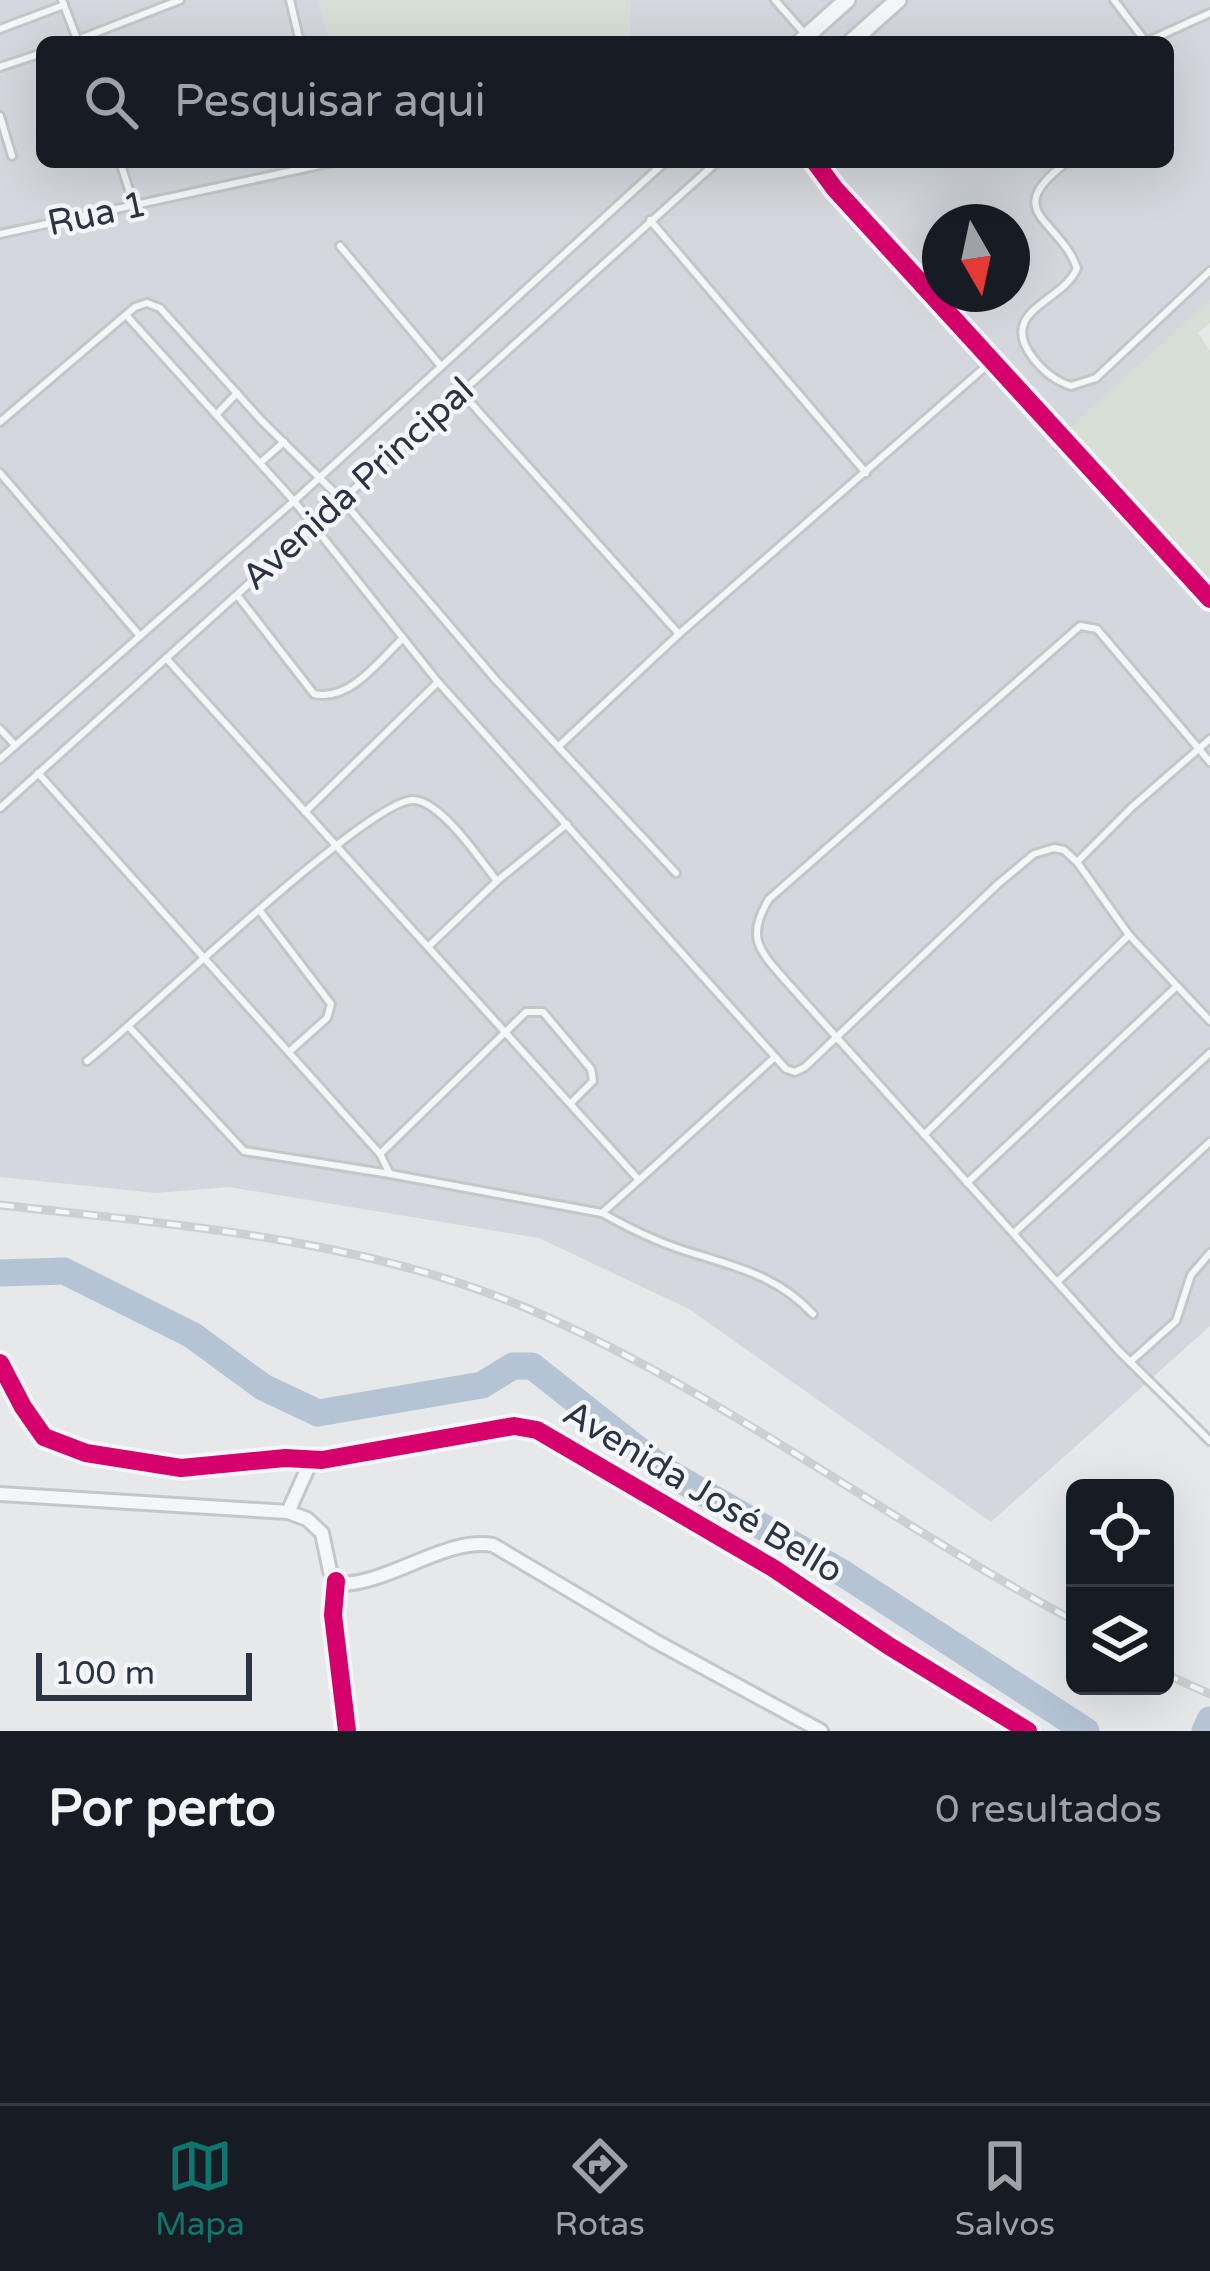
<!DOCTYPE html>
<html lang="pt">
<head>
<meta charset="utf-8">
<style>
	body { margin:0; font-family:"Varela Round",sans-serif; background:#20242c; color:#f1f3f6 }
	.controls { position:absolute; right:36px; bottom:36px; display:grid; overflow:hidden; border-radius:18px; box-shadow:0 12px 48px #0002 }
	.controls button { width:108px; height:108px; display:grid; place-items:center; padding:0; border:0; border-bottom:3px solid #363941; background:#171b24; color:#f1f3f6; font:60px sans-serif }
	.compass { position:absolute; left:922px; top:204px; width:108px; height:108px; border-radius:50%; background:#171b24; box-shadow:0 12px 48px #0002; rotate:171deg }
	.scale { position:absolute; left:36px; bottom:30px; width:216px; box-sizing:border-box; padding-left:12px; border:6px solid #2b3445; border-top:0; font-size:33px; line-height:42px; white-space:nowrap; color:#2b3445; -webkit-text-stroke:9px #f4f6f9; paint-order:stroke }
	.list { margin:0; padding:0; list-style:none }
	h2 { display:flex; justify-content:space-between; align-items:center; height:156px; margin:0; padding:0 48px; font-size:51px }
	h2 small { font-size:39px; font-weight:400; color:#9ea1a6 }
	.icon { flex:none; width:66px; height:66px; fill:none; stroke:currentColor; stroke-width:2; stroke-linecap:round; stroke-linejoin:round }
	.map { position:relative; flex:none; width:1210px; height:1731px; overflow:hidden }
	.search { position:absolute; background:#171b24; box-shadow:0 12px 48px #0002; left:36px; right:36px; top:36px; height:132px; display:flex; align-items:center; gap:30px; box-sizing:border-box; padding:0 42px; border-radius:18px; color:#9ea1a6; font-size:45px }
	.sheet { height:372px; background:#171b24 }
	nav { display:flex; justify-content:space-around; align-items:center; box-sizing:border-box; height:168px; border-top:3px solid #363941; background:#171b24; font-size:33px; color:#9ea1a6 }
	nav a { display:grid; justify-items:center; gap:6px }
	nav .on { color:#0f766e }
	.map>svg:first-child { display:block }
	.built { fill:#d4d7dd; fill-rule:evenodd }
	.green { fill:#d6ded6 }
	.lines { fill:none; stroke-linecap:round; stroke-linejoin:round }
	.river { stroke:#b4c4d5; stroke-width:27 }
	.service-casing { stroke:#c4c6c8; stroke-width:12 }
	.minor-casing { stroke:#c4c6c8; stroke-width:18 }
	.tertiary-casing { stroke:#c4c6c8; stroke-width:21 }
	.service { stroke:#f5f6f7; stroke-width:6 }
	.minor { stroke:#f5f6f7; stroke-width:12 }
	.tertiary { stroke:#f5f6f7; stroke-width:15 }
	.rail-casing { stroke:#cecfd2; stroke-width:9 }
	.rail { stroke:#f4f6f9; stroke-width:4.5; stroke-dasharray:14; stroke-linecap:butt }
	.cycleway-casing { stroke:#f4f6f9; stroke-width:26 }
	.cycleway { stroke:#d6006c; stroke-width:18 }
	.labels { text-anchor:middle; dominant-baseline:central; stroke-width:9; stroke-linejoin:round; paint-order:stroke }
	.street-label { font-size:36px; fill:#2b3445; stroke:#f4f6f9 }
</style>
</head>
<body>
<div class="map">
<svg width="1210" height="1731" viewBox="0 0 1210 1731">
	<rect width="100%" height="100%" fill="#e6e8ea"/>
	<path class="built" d="M0,0H317L331,42H42V162H1168V42H629L631,0H1210V300L1071,427L1210,583V1326L991,1522L689,1309L539,1238L229,1187L156,1193L0,1177ZM940,222H1012V294H940Z"/>
	<g class="green">
		<path d="M317,0H631L629,42H331Z"/>
		<path d="M1210,300V323L1198,333L1210,351V583L1071,426Z"/>
	</g>
	<g class="lines">
		<g class="river">
			<path d="M0,1273L64,1271L192,1335L263,1387L318,1413L482,1385L513,1366H532L664,1470L844,1574L1086,1731"/>
			<path d="M1205,1731L1210,1720"/>
		</g>
		<g class="service-casing">
			<g id="service">
				<path d="M62,0L77,39"/>
				<path d="M290,0L300,42"/>
				<path d="M775,0L804,33"/>
				<path d="M1114,0L1146,42"/>
				<path d="M0,29L64,5"/>
				<path d="M72,42L180,0"/>
				<path d="M1146,42L1210,13"/>
				<path d="M0,67L42,53"/>
				<path d="M0,116L12,156"/>
				<path d="M120,162L134,205"/>
				<path d="M1067,162C999,213 1059,218 1077,268C1064,302 996,310 1033,358C1043,371 1055,381 1071,386L1096,378L1210,271"/>
				<path d="M650,220L866,473"/>
				<path d="M0,234L334,162"/>
				<path d="M340,246L440,365"/>
				<path d="M126,315L294,501L438,682L786,1069L795,1072L805,1067L998,884L1034,854L1054,848L1064,850L1077,862L1129,935L1210,1021"/>
				<path d="M461,392L679,634"/>
				<path d="M216,415L237,393"/>
				<path d="M0,422L135,307L147,303L160,308L261,420L342,500L495,679L676,873"/>
				<path d="M260,463L284,442"/>
				<path d="M0,473L140,636"/>
				<path d="M237,595L314,694C349,702 379,661 403,638"/>
				<path d="M166,658L639,1180L775,1057"/>
				<path d="M0,729L15,745"/>
				<path d="M560,745L679,634L992,361"/>
				<path d="M0,759L294,501L665,162"/>
				<path d="M1210,762L1097,629L1080,626L769,899C746,937 758,949 785,980L1118,1350L1210,1441"/>
				<path d="M38,773L380,1154L390,1174L602,1213L639,1180"/>
				<path d="M0,808L717,162"/>
				<path d="M305,812L438,682"/>
				<path d="M1077,862L1132,807L1210,739"/>
				<path d="M260,911L331,1004L327,1018L290,1051"/>
				<path d="M428,947L497,881L567,824"/>
				<path d="M131,1029L244,1151L390,1174"/>
				<path d="M87,1061C139,1021 370,797 414,800C442,802 480,860 497,881"/>
				<path d="M924,1135L1129,935"/>
				<path d="M380,1154L526,1012H543L591,1069L593,1081L571,1103"/>
				<path d="M967,1183L1177,986"/>
				<path d="M602,1213C627,1227 653,1240 680,1249C731,1266 775,1273 813,1314"/>
				<path d="M1014,1233L1210,1053"/>
				<path d="M1058,1281L1210,1142"/>
				<path d="M1130,1362L1176,1321L1191,1275L1210,1253"/>
			</g>
		</g>
		<g class="minor-casing">
			<g id="minor">
				<path d="M0,1363L23,1407L44,1437L86,1453L181,1468L285,1458L322,1460L514,1426L537,1430L773,1568L889,1646L1028,1731"/>
				<path d="M0,1494L288,1512L307,1519L322,1533L330,1571L342,1584C393,1582 446,1537 493,1545L655,1641L821,1731"/>
				<path d="M288,1512L312,1459"/>
				<path d="M336,1581L333,1615L347,1731"/>
			</g>
		</g>
		<g class="tertiary-casing">
			<g id="tertiary">
				<path d="M800,42L847,0"/>
				<path d="M851,42L898,0"/>
				<path d="M815,162L835,189L1210,599"/>
			</g>
		</g>
		<use href="#service" class="service"/>
		<use href="#minor" class="minor"/>
		<use href="#tertiary" class="tertiary"/>
		<g class="rail-casing">
			<g id="rail">
				<path d="M0,1205C176,1225 359,1238 524,1307C720,1390 887,1522 1075,1621"/>
				<path d="M1165,1674L1210,1694"/>
			</g>
		</g>
		<use href="#rail" class="rail"/>
		<g class="cycleway-casing">
			<g id="cycleway">
				<path d="M815,162L835,189L1210,599"/>
				<path d="M0,1363L23,1407L44,1437L86,1453L181,1468L285,1458L322,1460L514,1426L537,1430L773,1568L889,1646L1028,1731"/>
				<path d="M336,1581L333,1615L347,1731"/>
			</g>
		</g>
		<use href="#cycleway" class="cycleway"/>
	</g>
	<g class="labels">
		<g class="street-label">
			<text transform="translate(97 214) rotate(-12)">Rua 1</text>
			<text transform="translate(358 484) rotate(-42)">Avenida Principal</text>
			<text transform="translate(703 1492) rotate(31)">Avenida José Bello</text>
		</g>
	</g>
</svg>
<div class="controls">
<button><svg class="icon" aria-label="locate" viewBox="0 0 24 24"><circle cx="12" cy="12" r="6"/><path d="M12 2v4M12 18v4M2 12h4M18 12h4"/></svg></button>
<button><svg class="icon" aria-label="layers" viewBox="0 0 24 24"><path d="M12 4l9 5-9 5-9-5zM3 14l9 5 9-5"/></svg></button>
</div>
<svg class="compass" viewBox="-18 -18 36 36"><path d="M0-13l5 13h-10z" fill="#e53935"/><path d="M0 13l5-13h-10z" fill="#9ea1a6"/></svg>
<div class="scale">100 m</div>
<div class="search"><svg class="icon" aria-label="search" viewBox="0 0 24 24"><circle cx="10" cy="10" r="6"/><path d="M15 15l6 6"/></svg>Pesquisar aqui</div>
</div>
<section class="sheet">
<h2>Por perto<small>0 resultados</small></h2>
<ul class="list">
</ul>
</section>
<nav>
<a class="on"><svg class="icon" aria-label="map" viewBox="0 0 24 24"><path d="M3 6l6-2 6 2 6-2v14l-6 2-6-2-6 2zM9 4v14M15 6v14"/></svg>Mapa</a>
<a><svg class="icon" aria-label="directions" viewBox="0 0 24 24"><path d="M12 3l9 9-9 9-9-9zM9 14v-3h6M13 9l2 2-2 2"/></svg>Rotas</a>
<a><svg class="icon" aria-label="saved" viewBox="0 0 24 24"><path d="M7 4h10v16l-5-4-5 4z"/></svg>Salvos</a>
</nav>
</body>
</html>
